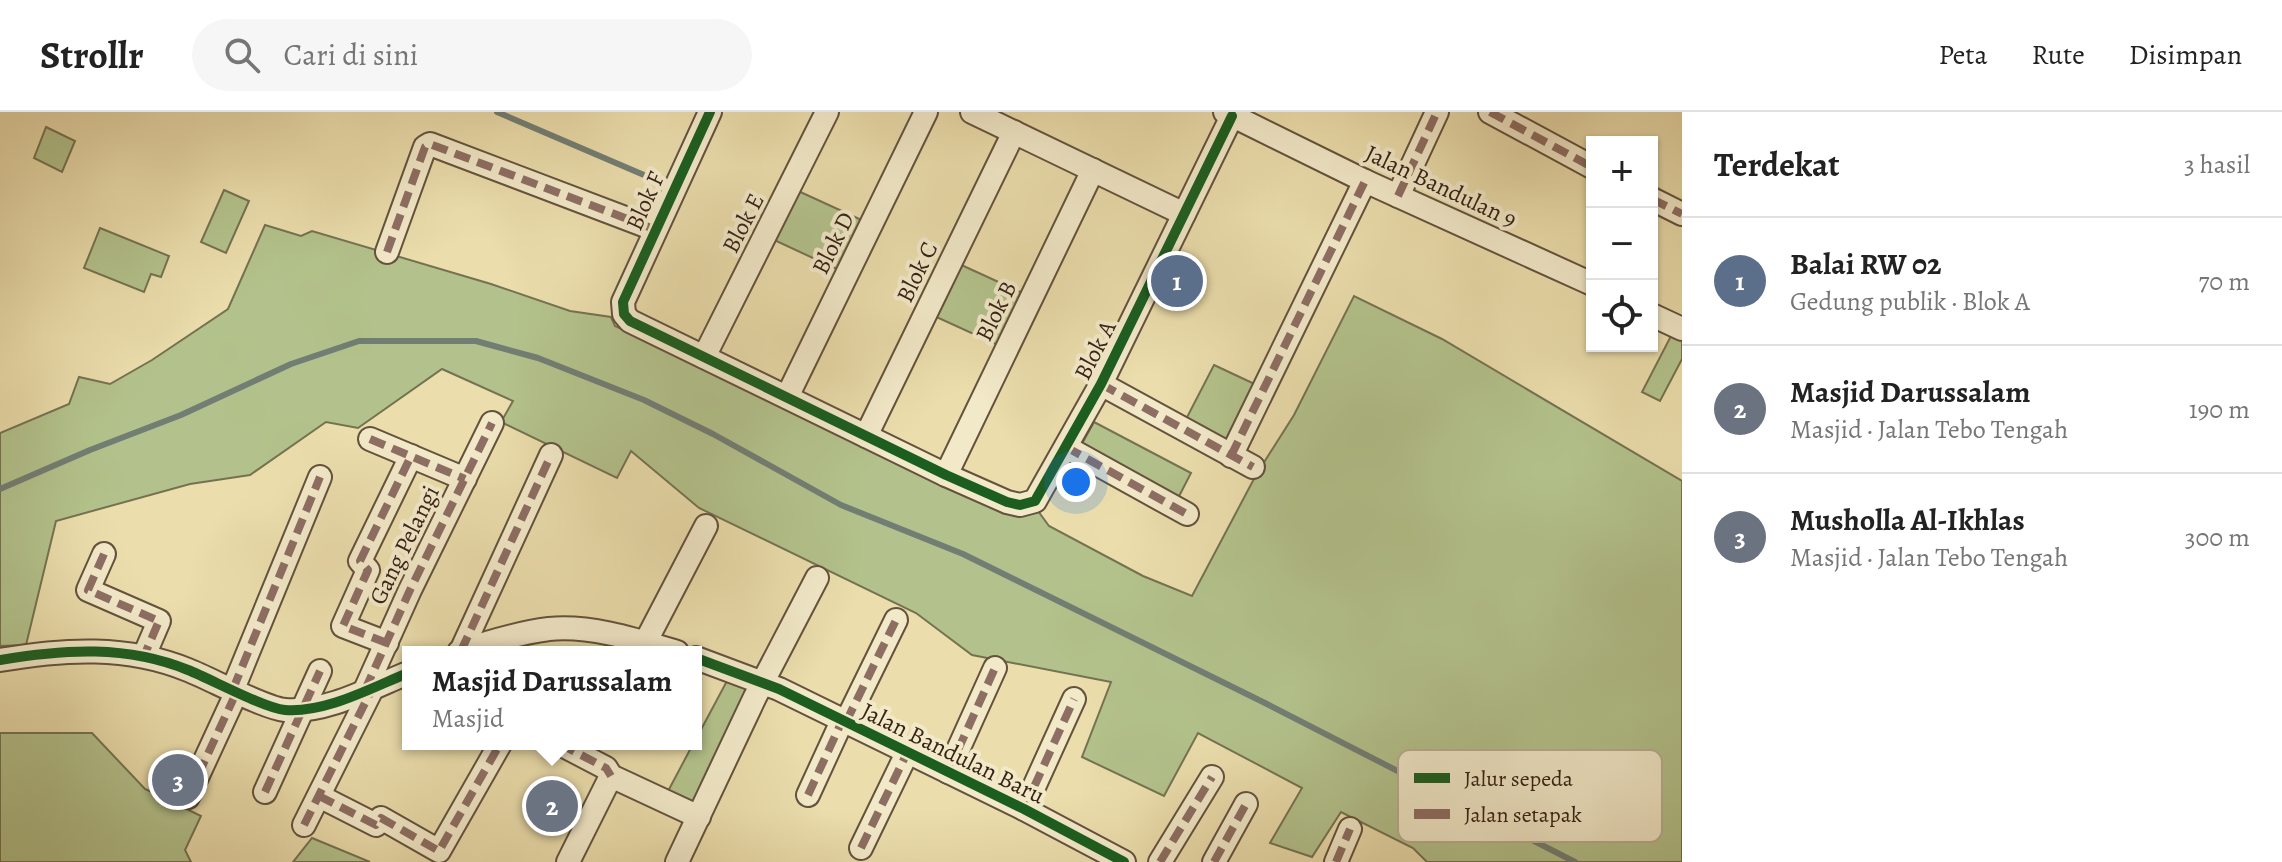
<!DOCTYPE html>
<html lang="id">
<head>
<meta charset="utf-8">
<style>
	body { margin:0; font-family:Alegreya,serif; background:#f6f6f6; color:#222 }
	.controls { position:absolute; right:24px; top:24px; display:grid; overflow:hidden; border-radius:0px; box-shadow:0 2px 6px #0004 }
	.controls button { width:72px; height:72px; display:grid; place-items:center; padding:0; border:0; border-bottom:2px solid #e0e0e0; background:#fff; color:#222; font:40px sans-serif }
	.you { position:absolute; left:1076px; top:370px; width:28px; height:28px; margin:-20px; border:6px solid #fff; border-radius:50%; background:#1a73e8; box-shadow:0 0 0 12px #1a73e833 }
	.badge { display:grid; place-items:center; width:52px; height:52px; border-radius:50%; background:#1a73e8; color:#fff; font-size:26px; font-weight:700 }
	.pin { position:absolute; translate:-50% -50%; border:4px solid #fff; box-shadow:0 2px 8px #0006 }
	.popup { position:absolute; left:402px; top:534px; width:300px; height:104px; box-sizing:border-box; display:grid; place-content:center; border-radius:0px; background:#fff; filter:drop-shadow(0 2px 6px #0005); font-size:26px; white-space:nowrap; color:#767676 }
	.popup b { font-size:30px; color:#222 }
	.popup::after { content:''; position:absolute; left:50%; top:100%; margin-left:-16px; border:16px solid transparent; border-top-color:#fff }
	.list { margin:0; padding:0; list-style:none }
	h2 { display:flex; justify-content:space-between; align-items:center; height:104px; margin:0; padding:0 32px; font-size:34px }
	h2 small { font-size:26px; font-weight:400; color:#767676 }
	.list li { display:grid; grid-template-columns:52px 1fr auto; gap:24px; align-items:center; box-sizing:border-box; height:128px; padding:0 32px; border-top:2px solid #e0e0e0 }
	.list b { display:block; font-size:30px; white-space:nowrap }
	.list p { margin:0; font-size:26px; white-space:nowrap; color:#767676 }
	.list em { font-size:26px; font-style:normal; color:#767676 }
	.icon { flex:none; width:44px; height:44px; fill:none; stroke:currentColor; stroke-width:2; stroke-linecap:round; stroke-linejoin:round }
	.map { position:relative; flex:none; width:1682px; height:750px; overflow:hidden }
	header { display:flex; align-items:center; gap:48px; box-sizing:border-box; height:112px; padding:0 40px; background:#fff; border-bottom:2px solid #e0e0e0 }
	header strong { font-size:38px }
	nav { display:flex; gap:44px; margin-inline-start:auto; font-size:28px }
	.search { width:560px; height:72px; background:#f6f6f6; display:flex; align-items:center; gap:20px; box-sizing:border-box; padding:0 28px; border-radius:44px; color:#767676; font-size:30px }
	main { display:flex }
	aside { flex:1; background:#fff }
	.map>svg:first-child { display:block }
	.green { fill:#b3c28c; stroke:#757252; stroke-width:2 }
	.lines { fill:none; stroke-linecap:round; stroke-linejoin:round }
	.stream { stroke:#727e74; stroke-width:6 }
	.street-casing { stroke:#64523d; stroke-width:26 }
	.street { stroke:#f2e9c9; stroke-width:22 }
	.quiet { stroke:#8d6e63; stroke-width:8; stroke-dasharray:16 8; stroke-linecap:butt }
	.cycleway-casing { stroke:#f2e9c9; stroke-width:15 }
	.cycleway { stroke:#1b5e20; stroke-width:10 }
	.labels { text-anchor:middle; dominant-baseline:central; stroke-width:8; stroke-linejoin:round; paint-order:stroke }
	.street-label { font-size:24px; fill:#372318; stroke:#f2e9c9 }
	.key { fill:#f2e9c9; stroke:#baae94; stroke-width:2 }
	.key-label { font-size:22px; fill:#372318 }
</style>
</head>
<body>
<header>
<strong>Strollr</strong>
<div class="search"><svg class="icon" aria-label="search" viewBox="0 0 24 24"><circle cx="10" cy="10" r="6"/><path d="M15 15l6 6"/></svg>Cari di sini</div>
<nav><a>Peta</a><a>Rute</a><a>Disimpan</a></nav>
</header>
<main>
<div class="map">
<svg width="1682" height="750" viewBox="0 0 1682 750">
	<rect width="100%" height="100%" fill="#ebddac"/>
	<filter id="stains"><feTurbulence type="fractalNoise" baseFrequency=".0025" numOctaves="4"/><feColorMatrix values="0 0 0 0 .2 0 0 0 0 .09 0 0 0 0 .02 0 0 0 .5 -.17"/></filter>
	<radialGradient id="worn" r=".72"><stop offset=".6" stop-color="#630" stop-opacity="0"/><stop offset="1" stop-color="#630" stop-opacity=".3"/></radialGradient>
	<g class="green">
		<path d="M46,15L75,29L62,60L34,46Z"/>
		<path d="M224,78L249,89L226,141L201,130Z"/>
		<path d="M796,78L866,110L843,160L772,127Z"/>
		<path d="M265,113L301,124L312,119L491,172L570,199L611,205L615,214L700,254L1038,399L1049,414L1143,464L1192,484L1256,363L1294,303L1354,184L1442,227L1682,369V750H1427L1413,736L1341,700L1312,745L1270,731L1302,676L1198,621L1164,684L1082,645L1111,570L972,543L916,501L699,396L631,339L617,366L501,310L513,289L442,257L358,316L326,310L250,363L190,372L56,409L26,533L0,534V321L69,292L79,265L110,272L152,248L228,197Z"/>
		<path d="M100,116L169,144L161,165L151,162L144,180L84,156Z"/>
		<path d="M957,151L1027,183L1002,235L932,203Z"/>
		<path d="M1673,220L1682,225V247L1660,289L1642,280Z"/>
		<path d="M1214,253L1261,275L1230,333L1184,311Z"/>
		<path d="M1094,310L1191,361L1175,392L1079,337Z"/>
		<path d="M728,567L746,575V580L698,684L691,692L666,683L693,632H696V627Z"/>
		<path d="M0,621H92L145,677L201,704L185,738L191,750H0Z"/>
		<path d="M312,726L370,750H293Z"/>
	</g>
	<g class="lines">
		<g class="stream">
			<path d="M497,0L665,72"/>
			<path d="M0,377L90,338L181,303L291,252L359,229H476L538,246L644,288L713,322L841,393L963,442L1265,591L1575,750"/>
		</g>
		<g class="street-casing">
			<g id="street">
				<path d="M710,0L623,190L624,202L630,209L946,363L1007,390L1020,393L1035,389L1101,272L1232,4"/>
				<path d="M972,0L1184,102"/>
				<path d="M1225,0L1365,69L1592,172"/>
				<path d="M1490,0L1592,55"/>
				<path d="M1398,84L1437,0"/>
				<path d="M1652,87L1682,102"/>
				<path d="M387,140L425,35L430,32L654,117"/>
				<path d="M1652,203L1682,217"/>
				<path d="M704,245L827,0"/>
				<path d="M1101,272L1253,355"/>
				<path d="M787,285L926,0"/>
				<path d="M866,324L1014,20"/>
				<path d="M370,327L465,367"/>
				<path d="M1066,335L1187,402"/>
				<path d="M1231,344L1365,69"/>
				<path d="M946,363L1093,58"/>
				<path d="M104,442L88,478L159,509L144,544"/>
				<path d="M387,531L343,514L368,458L360,449L411,344"/>
				<path d="M645,531L706,414"/>
				<path d="M461,539L551,343"/>
				<path d="M459,540C488,530 518,521 549,517C592,513 637,528 677,540"/>
				<path d="M696,546L779,577L1024,697L1124,750"/>
				<path d="M0,548C64,537 127,533 188,558C211,567 264,596 285,598C326,601 371,576 408,561"/>
				<path d="M233,577L320,365"/>
				<path d="M365,578L410,478L492,311"/>
				<path d="M846,610L896,508"/>
				<path d="M560,632L606,656L611,664L699,705"/>
				<path d="M948,660L995,556"/>
				<path d="M265,680L320,559"/>
				<path d="M808,683L842,609"/>
				<path d="M319,684L376,713L381,706L439,739L500,632"/>
				<path d="M188,685L237,579"/>
				<path d="M1024,697L1074,587"/>
				<path d="M304,713L373,575"/>
				<path d="M861,736L907,641"/>
				<path d="M568,750L611,664"/>
				<path d="M677,750L755,585L817,466"/>
				<path d="M1160,750L1212,665"/>
				<path d="M1214,750L1246,692"/>
				<path d="M1336,750L1350,717"/>
			</g>
		</g>
		<use href="#street" class="street"/>
		<g class="quiet">
			<path d="M1490,0L1592,55"/>
			<path d="M1398,84L1437,0"/>
			<path d="M1652,87L1682,102"/>
			<path d="M387,140L425,35L430,32L654,117"/>
			<path d="M1101,272L1253,355"/>
			<path d="M370,327L465,367"/>
			<path d="M1066,335L1187,402"/>
			<path d="M1231,344L1365,69"/>
			<path d="M104,442L88,478L159,509L144,544"/>
			<path d="M387,531L343,514L368,458L360,449L411,344"/>
			<path d="M461,539L551,343"/>
			<path d="M233,577L320,365"/>
			<path d="M365,578L410,478L492,311"/>
			<path d="M846,610L896,508"/>
			<path d="M560,632L606,656L611,664"/>
			<path d="M948,660L995,556"/>
			<path d="M265,680L320,559"/>
			<path d="M808,683L842,609"/>
			<path d="M319,684L376,713L381,706L439,739L500,632"/>
			<path d="M188,685L237,579"/>
			<path d="M1024,697L1074,587"/>
			<path d="M304,713L373,575"/>
			<path d="M861,736L907,641"/>
			<path d="M1160,750L1212,665"/>
			<path d="M1214,750L1246,692"/>
			<path d="M1336,750L1350,717"/>
		</g>
		<g class="cycleway-casing">
			<g id="cycleway">
				<path d="M710,0L623,190L624,202L630,209L946,363L1007,390L1020,393L1035,389L1101,272L1232,4"/>
				<path d="M696,546L779,577L1024,697L1124,750"/>
				<path d="M0,548C64,537 127,533 188,558C211,567 264,596 285,598C326,601 371,576 408,561"/>
			</g>
		</g>
		<use href="#cycleway" class="cycleway"/>
	</g>
	<g class="labels">
		<g class="street-label">
			<text transform="translate(1441 74) rotate(25)">Jalan Bandulan 9</text>
			<text transform="translate(645 89) rotate(-66)">Blok F</text>
			<text transform="translate(743 111) rotate(-63)">Blok E</text>
			<text transform="translate(833 131) rotate(-64)">Blok D</text>
			<text transform="translate(917 160) rotate(-64)">Blok C</text>
			<text transform="translate(996 199) rotate(-64)">Blok B</text>
			<text transform="translate(1095 238) rotate(-63)">Blok A</text>
			<text transform="translate(404 433) rotate(-64)">Gang Pelangi</text>
			<text transform="translate(953 641) rotate(26)">Jalan Bandulan Baru</text>
		</g>
	</g>
	<rect x="1398" y="638" width="264" height="92" rx="12" class="key"/>
	<rect x="1414" y="661" width="36" height="10" fill="#1b5e20"/>
	<rect x="1414" y="697" width="36" height="10" fill="#8d6e63"/>
	<g class="key-label">
		<text x="1464" y="674">Jalur sepeda</text>
		<text x="1464" y="710">Jalan setapak</text>
	</g>
	<rect width="100%" height="100%" filter="url(#stains)"/>
	<rect width="100%" height="100%" fill="url(#worn)"/>
</svg>
<div class="controls">
<button>+</button>
<button>−</button>
<button><svg class="icon" aria-label="locate" viewBox="0 0 24 24"><circle cx="12" cy="12" r="6"/><path d="M12 2v4M12 18v4M2 12h4M18 12h4"/></svg></button>
</div>
<div class="you"></div>
<div class="pin badge" style="left:1177px;top:169px;background:#5c6f8a">1</div>
<div class="pin badge" style="left:552px;top:694px;background:#6b7280">2</div>
<div class="popup"><b>Masjid Darussalam</b>Masjid</div>
<div class="pin badge" style="left:178px;top:668px;background:#6b7280">3</div>
</div>
<aside>
<h2>Terdekat<small>3 hasil</small></h2>
<ul class="list">
<li><span class="badge" style="background:#5c6f8a">1</span><div><b>Balai RW 02</b><p>Gedung publik · Blok A</p></div><em>70 m</em></li>
<li><span class="badge" style="background:#6b7280">2</span><div><b>Masjid Darussalam</b><p>Masjid · Jalan Tebo Tengah</p></div><em>190 m</em></li>
<li><span class="badge" style="background:#6b7280">3</span><div><b>Musholla Al-Ikhlas</b><p>Masjid · Jalan Tebo Tengah</p></div><em>300 m</em></li>
</ul>
</aside>
</main>
</body>
</html>
